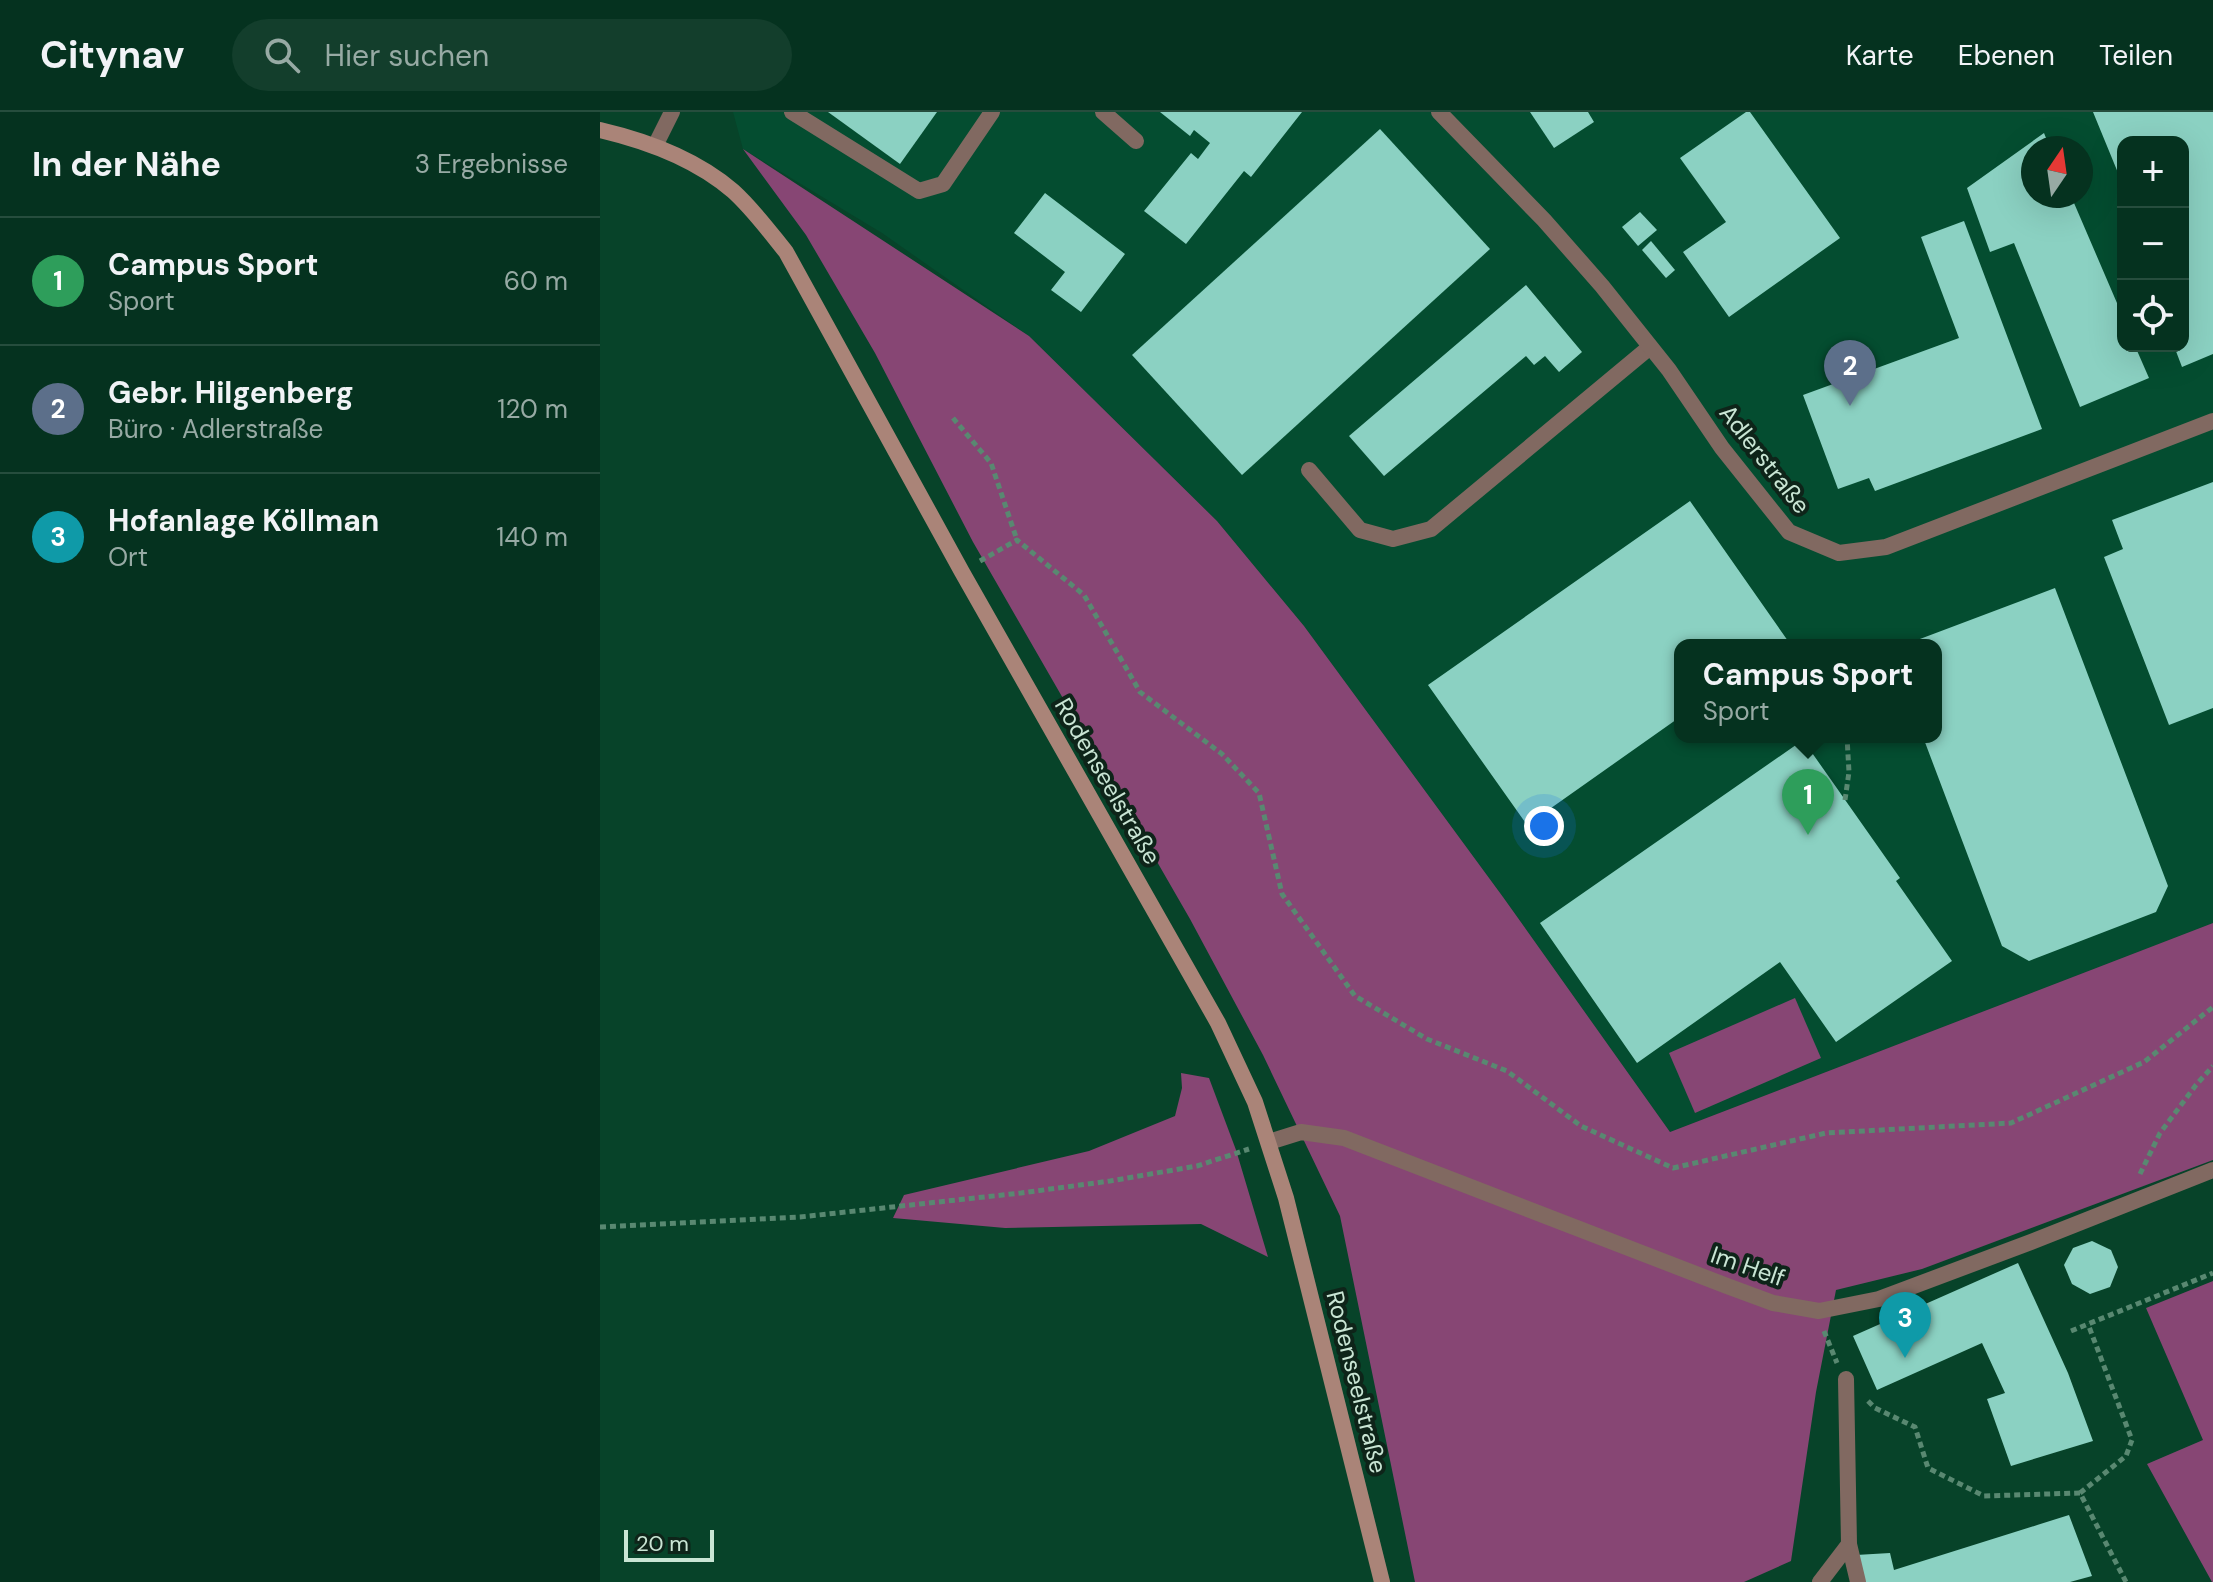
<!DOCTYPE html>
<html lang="de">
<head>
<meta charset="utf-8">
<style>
	body { margin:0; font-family:"DM Sans",sans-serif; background:#133e2c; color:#f1f3f6 }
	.controls { position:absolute; right:24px; top:24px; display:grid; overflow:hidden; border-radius:16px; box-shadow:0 8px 32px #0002 }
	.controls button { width:72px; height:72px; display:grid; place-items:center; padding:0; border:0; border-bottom:2px solid #264d3d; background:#05321f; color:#f1f3f6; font:40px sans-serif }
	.compass { position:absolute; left:1421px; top:24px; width:72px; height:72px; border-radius:50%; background:#05321f; box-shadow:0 8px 32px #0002; rotate:13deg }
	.scale { position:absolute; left:24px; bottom:20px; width:90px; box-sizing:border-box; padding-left:8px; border:4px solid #c9e5d4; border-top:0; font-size:22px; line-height:28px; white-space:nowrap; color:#c9e5d4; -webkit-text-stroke:6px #0e2419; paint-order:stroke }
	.you { position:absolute; left:944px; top:714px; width:28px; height:28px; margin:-20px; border:6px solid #fff; border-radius:50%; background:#1a73e8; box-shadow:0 0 0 12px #1a73e833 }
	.badge { display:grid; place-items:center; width:52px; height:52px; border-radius:50%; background:#1a73e8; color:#fff; font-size:26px; font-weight:700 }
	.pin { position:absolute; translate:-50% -66px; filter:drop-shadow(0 2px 4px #0008) }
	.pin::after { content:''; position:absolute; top:42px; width:28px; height:24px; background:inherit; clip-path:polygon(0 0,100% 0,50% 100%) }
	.popup { position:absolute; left:1074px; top:527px; width:268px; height:104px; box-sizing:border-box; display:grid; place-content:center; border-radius:16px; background:#05321f; filter:drop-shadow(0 2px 6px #0005); font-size:26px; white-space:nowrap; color:#97aaa4 }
	.popup b { font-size:30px; color:#f1f3f6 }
	.popup::after { content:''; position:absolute; left:50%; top:100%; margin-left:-16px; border:16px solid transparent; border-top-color:#05321f }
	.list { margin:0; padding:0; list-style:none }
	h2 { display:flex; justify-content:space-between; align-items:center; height:104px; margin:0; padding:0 32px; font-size:34px }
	h2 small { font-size:26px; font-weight:400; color:#97aaa4 }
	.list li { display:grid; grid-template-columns:52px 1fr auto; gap:24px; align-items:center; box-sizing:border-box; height:128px; padding:0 32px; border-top:2px solid #264d3d }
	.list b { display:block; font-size:30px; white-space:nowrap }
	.list p { margin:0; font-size:26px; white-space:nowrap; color:#97aaa4 }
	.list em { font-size:26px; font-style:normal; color:#97aaa4 }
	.icon { flex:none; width:44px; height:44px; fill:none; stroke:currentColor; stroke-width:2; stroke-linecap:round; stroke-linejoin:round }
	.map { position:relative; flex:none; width:1613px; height:1470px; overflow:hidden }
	header { display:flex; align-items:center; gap:48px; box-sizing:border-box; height:112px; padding:0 40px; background:#05321f; border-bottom:2px solid #264d3d }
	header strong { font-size:38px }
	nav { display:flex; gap:44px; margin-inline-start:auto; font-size:28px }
	.search { width:560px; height:72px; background:#133e2c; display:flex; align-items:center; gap:20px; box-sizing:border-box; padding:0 28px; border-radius:44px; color:#97aaa4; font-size:30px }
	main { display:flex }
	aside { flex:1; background:#05321f }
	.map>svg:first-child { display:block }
	.built { fill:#044d30; fill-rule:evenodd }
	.green { fill:#874674 }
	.building { fill:#8bd1c2 }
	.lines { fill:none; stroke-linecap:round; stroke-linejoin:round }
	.path { stroke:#598871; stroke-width:5; stroke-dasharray:6 4; stroke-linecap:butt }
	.lane { stroke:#816961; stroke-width:16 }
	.street { stroke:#816961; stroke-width:16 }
	.secondary { stroke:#aa8478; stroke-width:16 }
	.labels { text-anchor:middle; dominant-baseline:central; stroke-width:8; stroke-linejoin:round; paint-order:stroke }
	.street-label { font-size:24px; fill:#c9e5d4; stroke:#0e2419 }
</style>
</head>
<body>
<header>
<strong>Citynav</strong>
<div class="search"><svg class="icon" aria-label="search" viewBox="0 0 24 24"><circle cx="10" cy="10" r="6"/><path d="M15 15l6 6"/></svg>Hier suchen</div>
<nav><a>Karte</a><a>Ebenen</a><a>Teilen</a></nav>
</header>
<main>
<aside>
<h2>In der Nähe<small>3 Ergebnisse</small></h2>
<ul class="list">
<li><span class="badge" style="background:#2e9e5b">1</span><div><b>Campus Sport</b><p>Sport</p></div><em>60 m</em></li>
<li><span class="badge" style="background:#5c6f8a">2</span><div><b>Gebr. Hilgenberg</b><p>Büro · Adlerstraße</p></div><em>120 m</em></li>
<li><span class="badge" style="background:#0f9aa8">3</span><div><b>Hofanlage Köllman</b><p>Ort</p></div><em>140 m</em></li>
</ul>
</aside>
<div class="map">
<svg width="1613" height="1470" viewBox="0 0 1613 1470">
	<rect width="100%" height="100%" fill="#074329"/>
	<path class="built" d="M133,0H1613V811L1070,1020L903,785L704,514L617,409L429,224L282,121L143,37ZM1523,30H1583V234H1523ZM1433,36H1481V84H1433ZM1080,533H1336V625H1080Z"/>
	<g class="green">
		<path d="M143,37L429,224L617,409L704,514L903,785L1070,1020L1613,811V1048L1322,1157L1236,1178L1216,1280L1191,1449L1144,1470H815L740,1104L663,943L590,807L373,430L275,241L206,123Z"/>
		<path d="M1195,886L1221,946L1095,1001L1069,941Z"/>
		<path d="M581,961L609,966L636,1038L668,1145L601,1112L405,1116L293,1106L304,1083L489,1039L575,1004L582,976Z"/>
		<path d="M1613,1169V1470H1612L1547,1352L1603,1328L1546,1196Z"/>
	</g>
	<g class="building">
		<path d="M228,0H337L300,52Z"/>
		<path d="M560,0H702L651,65L644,59L586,132L544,99L591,41L598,47L610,31L594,18L590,24Z"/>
		<path d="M930,0H988L994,10L954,36Z"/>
		<path d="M1146,0H1150L1240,126L1129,205L1083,140L1126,110L1080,46Z"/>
		<path d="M1493,0H1613V242L1582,255L1574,234H1583V30H1523V73Z"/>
		<path d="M780,17L890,137L642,363L532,243Z"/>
		<path d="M1444,21L1450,36H1433V84H1471L1523,205V234H1535L1549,266L1480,295L1414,131L1390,140L1367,76Z"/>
		<path d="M445,81L525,142L481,200L451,178L465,160L414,121Z"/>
		<path d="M1040,100L1057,118L1038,134L1022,115Z"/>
		<path d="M1364,109L1442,317L1275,379L1269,366L1238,377L1203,283L1359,226L1321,125Z"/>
		<path d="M1051,129L1075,158L1066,166L1042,138Z"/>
		<path d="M926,173L982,240L959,260L945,244L934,253L926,244L784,364L749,324Z"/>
		<path d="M1613,370V596L1569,613L1504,445L1523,437L1512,408Z"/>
		<path d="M1090,389L1188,529L1182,533H1080V605L927,713L828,573Z"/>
		<path d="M1455,476L1568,774L1556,800L1429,849L1402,834L1323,625H1336V533H1304Z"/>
		<path d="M1203,628L1300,766L1296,769L1352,849L1236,930L1180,850L1037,951L940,811Z"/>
		<path d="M1492,1129L1511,1138L1518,1155L1510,1175L1490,1182L1472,1172L1464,1153L1473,1136Z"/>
		<path d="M1418,1151L1468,1261L1493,1329L1411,1354L1387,1287L1405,1281L1382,1231L1277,1278L1253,1224Z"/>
		<path d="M1469,1403L1492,1464L1470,1470H1263L1256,1443L1290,1441L1294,1458Z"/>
	</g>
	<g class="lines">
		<g class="path">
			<path d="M353,306L391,351L417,428"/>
			<path d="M380,449L417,428L484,483L540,580L622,642L659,681L682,782L755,884L827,927L907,959L981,1014L1073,1056L1226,1021L1411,1011L1544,950L1613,895"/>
			<path d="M1245,688L1249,660L1247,625"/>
			<path d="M1540,1062L1560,1021L1596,973L1613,954"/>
			<path d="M0,1115L200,1105L421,1081L510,1069L597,1054L649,1037"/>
			<path d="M1224,1219L1237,1251"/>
			<path d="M1471,1219L1613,1161"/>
			<path d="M1268,1289L1275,1296L1315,1315L1328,1356L1384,1384L1480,1381L1526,1470"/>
			<path d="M1480,1381L1526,1344L1532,1328L1488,1212"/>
		</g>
		<g class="lane">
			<path d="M192,0L319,79L343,72L392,0"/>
			<path d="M503,0L536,29"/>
			<path d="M709,358L760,418L793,427L831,417L1050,235"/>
			<path d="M669,1030L701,1020L744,1026L1127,1174L1173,1191L1219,1199L1279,1187L1431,1130L1613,1058"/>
			<path d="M1246,1267L1249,1432L1258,1470"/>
			<path d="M1220,1470L1249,1432"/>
		</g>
		<g class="street">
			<path d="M839,0L944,108L1002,174L1069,258L1122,336L1189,420L1239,441L1286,435L1613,309"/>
			<path d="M55,34L72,0"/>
		</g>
		<path class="secondary" d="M0,18C47,29 96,47 133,79C153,97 169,119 186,140L362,460L618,911L655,990L686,1086L782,1470"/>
	</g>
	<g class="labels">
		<g class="street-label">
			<text transform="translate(1165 347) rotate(52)">Adlerstraße</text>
			<text transform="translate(508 669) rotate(60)">Rodenseelstraße</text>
			<text transform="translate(1148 1154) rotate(19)">Im Helf</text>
			<text transform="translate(757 1270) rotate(76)">Rodenseelstraße</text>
		</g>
	</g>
</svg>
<div class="controls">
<button>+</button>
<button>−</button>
<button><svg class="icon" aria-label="locate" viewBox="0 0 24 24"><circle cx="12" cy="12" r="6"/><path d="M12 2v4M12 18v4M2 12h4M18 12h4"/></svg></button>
</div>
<svg class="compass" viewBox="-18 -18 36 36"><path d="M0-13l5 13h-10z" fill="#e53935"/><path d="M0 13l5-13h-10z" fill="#97aaa4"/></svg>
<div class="scale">20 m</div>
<div class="you"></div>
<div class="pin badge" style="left:1208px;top:723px;background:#2e9e5b">1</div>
<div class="popup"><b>Campus Sport</b>Sport</div>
<div class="pin badge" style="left:1250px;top:294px;background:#5c6f8a">2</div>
<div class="pin badge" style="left:1305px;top:1246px;background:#0f9aa8">3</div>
</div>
</main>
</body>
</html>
